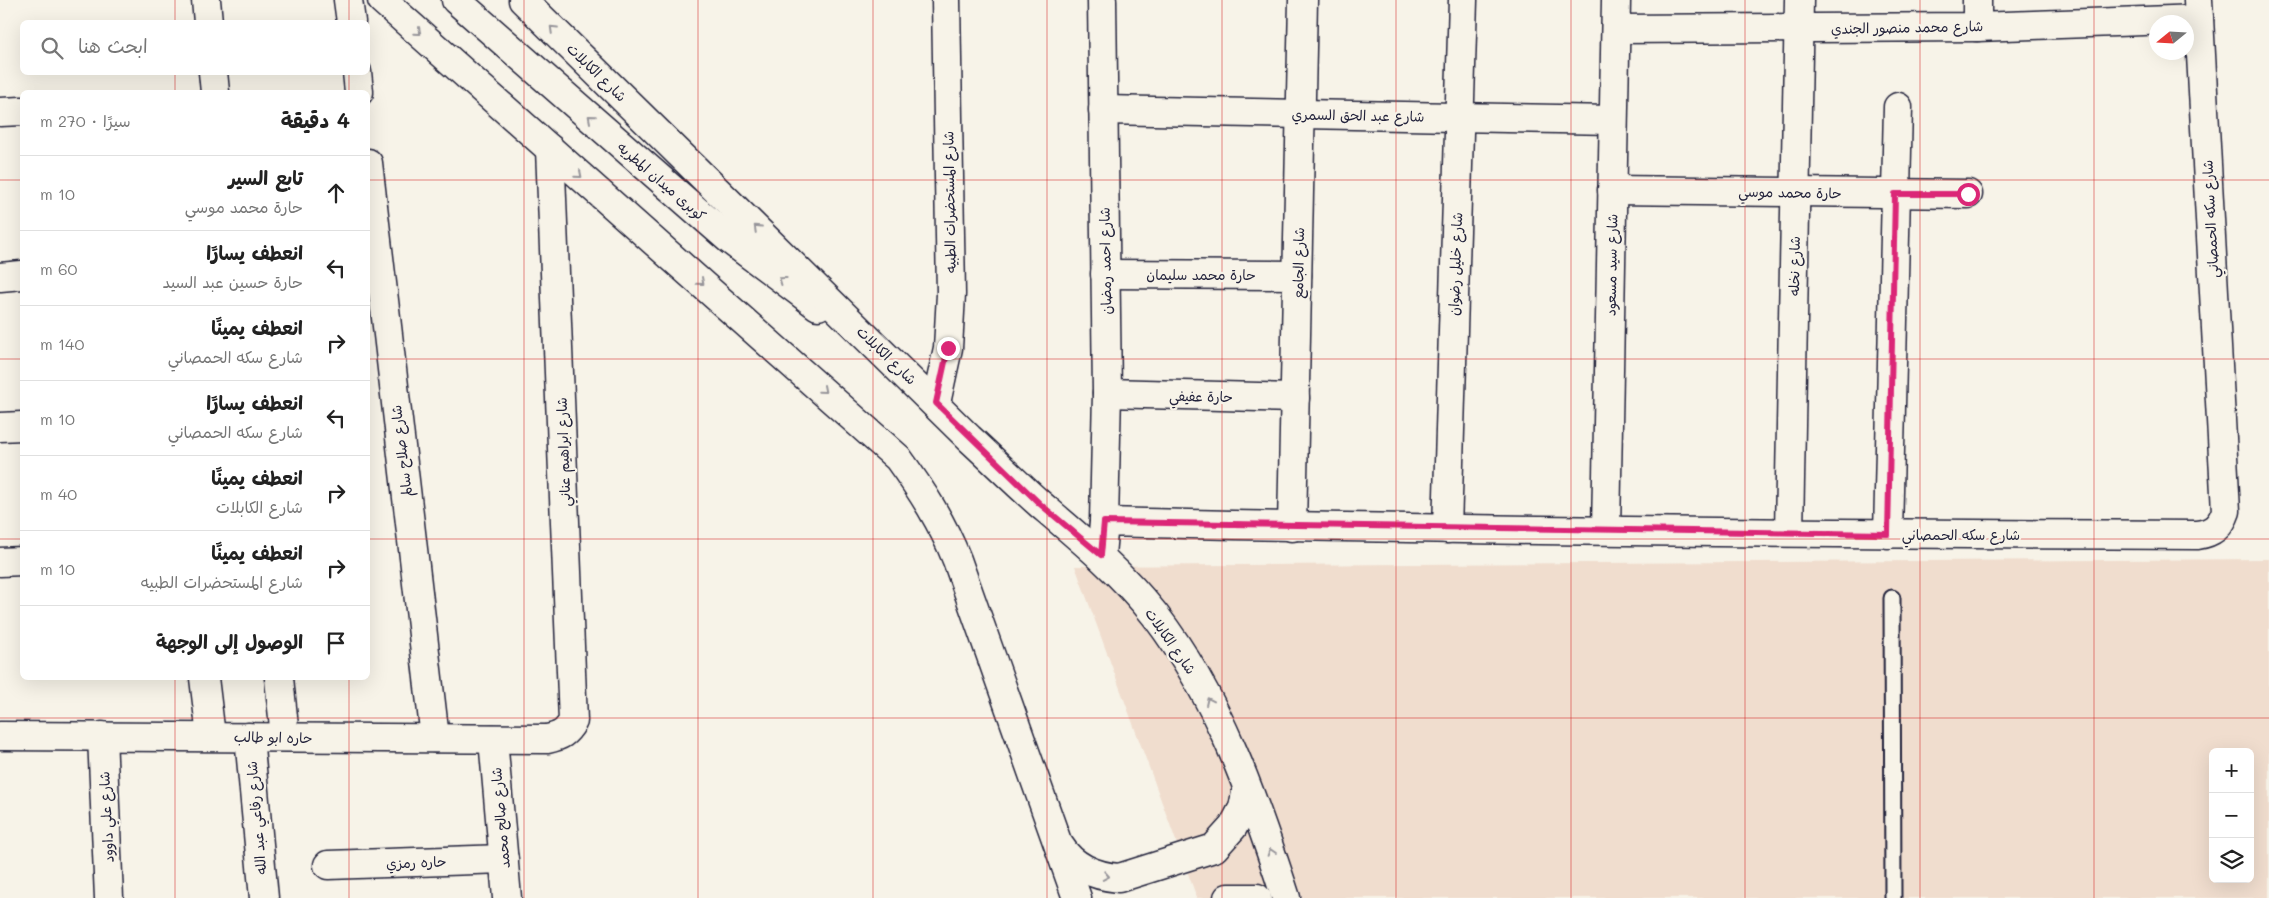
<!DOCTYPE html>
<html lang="ar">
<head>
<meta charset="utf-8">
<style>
	body { margin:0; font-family:Mali,"Playpen Sans Arabic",sans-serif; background:#f2f2f2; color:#222; direction:rtl }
	.controls { position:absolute; right:15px; bottom:15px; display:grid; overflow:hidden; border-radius:8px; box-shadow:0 5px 20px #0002 }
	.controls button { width:45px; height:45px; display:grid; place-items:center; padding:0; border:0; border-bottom:1px solid #e0e0e0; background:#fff; color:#222; font:25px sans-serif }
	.compass { position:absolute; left:2149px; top:15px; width:45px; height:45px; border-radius:50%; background:#fff; box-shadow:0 5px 20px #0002; rotate:252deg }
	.stop { position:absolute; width:15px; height:15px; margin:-11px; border:4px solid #db2777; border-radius:50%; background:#fff }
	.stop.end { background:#db2777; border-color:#fff; box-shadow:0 1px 5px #0008 }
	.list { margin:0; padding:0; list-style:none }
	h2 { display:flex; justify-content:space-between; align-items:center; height:65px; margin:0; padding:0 20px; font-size:21px }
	h2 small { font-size:16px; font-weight:400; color:#767676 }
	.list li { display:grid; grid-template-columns:32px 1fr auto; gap:15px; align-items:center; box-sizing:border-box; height:75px; padding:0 20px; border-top:1px solid #e0e0e0 }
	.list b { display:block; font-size:19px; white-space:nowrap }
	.list p { margin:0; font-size:16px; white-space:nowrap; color:#767676 }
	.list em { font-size:16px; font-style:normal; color:#767676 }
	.icon { flex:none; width:28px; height:28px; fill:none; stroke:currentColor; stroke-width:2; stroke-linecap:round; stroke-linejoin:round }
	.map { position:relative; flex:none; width:2269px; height:898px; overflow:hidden; direction:ltr }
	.search { position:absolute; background:#fff; box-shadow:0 5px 20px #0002; left:20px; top:20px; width:350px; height:55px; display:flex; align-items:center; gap:12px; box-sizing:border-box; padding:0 18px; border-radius:8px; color:#767676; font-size:19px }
	.panel { position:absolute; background:#fff; box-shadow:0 5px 20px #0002; left:20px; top:90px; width:350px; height:590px; border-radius:8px; direction:rtl }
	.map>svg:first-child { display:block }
	.built { fill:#f0ddce; fill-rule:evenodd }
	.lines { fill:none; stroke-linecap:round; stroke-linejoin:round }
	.lane-casing { stroke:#22223b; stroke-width:19 }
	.street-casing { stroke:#22223b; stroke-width:31 }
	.secondary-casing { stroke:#22223b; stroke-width:31 }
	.lane { stroke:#f7f3e8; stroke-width:15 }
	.street { stroke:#f7f3e8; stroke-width:28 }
	.secondary { stroke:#f7f3e8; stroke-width:28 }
	.oneway { stroke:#97959a }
	.route { stroke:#db2777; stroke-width:6 }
	.grid { fill:none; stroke:#d62828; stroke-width:1; stroke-opacity:0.55 }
	.labels { text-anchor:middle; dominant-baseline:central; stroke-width:4.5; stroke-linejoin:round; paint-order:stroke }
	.street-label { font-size:14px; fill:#22223b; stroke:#f7f3e8 }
</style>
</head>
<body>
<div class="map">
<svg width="2269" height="898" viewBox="0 0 2269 898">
	<rect width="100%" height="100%" fill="#f7f3e8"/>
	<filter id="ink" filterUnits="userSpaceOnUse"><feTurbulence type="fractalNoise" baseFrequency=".02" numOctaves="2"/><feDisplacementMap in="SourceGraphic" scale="10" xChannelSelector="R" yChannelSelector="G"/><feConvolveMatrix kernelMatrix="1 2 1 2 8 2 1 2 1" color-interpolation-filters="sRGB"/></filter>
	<g filter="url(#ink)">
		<path class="built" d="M2269,559V898H1197L1075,566ZM2213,752H2250V879H2213Z"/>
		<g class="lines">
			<g class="lane-casing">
				<path id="lane" d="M1892,598L1893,898"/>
			</g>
			<g class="street-casing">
				<g id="street">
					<path d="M206,0L208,22"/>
					<path d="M348,0L351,22"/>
					<path d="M1102,0L1107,393L1104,522"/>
					<path d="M1977,0V27"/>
					<path d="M1616,29L1977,27L2199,19"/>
					<path d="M213,72L215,92"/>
					<path d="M357,72L359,92"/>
					<path d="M1103,110L1613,120"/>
					<path d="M0,112L22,111"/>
					<path d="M368,163L435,738"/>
					<path d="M1612,190L1968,194"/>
					<path d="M1105,274L1297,275"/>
					<path d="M0,277L22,275"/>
					<path d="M1107,393L1295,398"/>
					<path d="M936,403L948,348L951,294L946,0"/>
					<path d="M0,427L22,426"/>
					<path d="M1292,527L1303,0"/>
					<path d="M1447,529L1463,0"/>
					<path d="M1606,530L1616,0"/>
					<path d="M1789,532L1799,0"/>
					<path d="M1888,534L1898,107"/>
					<path d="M1101,555L1104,522C1468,531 1832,534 2197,535C2213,533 2221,526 2226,511L2198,0"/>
					<path d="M0,562L22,561"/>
					<path d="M204,678L211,736"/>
					<path d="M279,678L285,737"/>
					<path d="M0,736L547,739C561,736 566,733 573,721L550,149"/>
					<path d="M102,736L109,898"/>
					<path d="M249,737L264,898"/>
					<path d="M493,739L507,898"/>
					<path d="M328,865L504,859"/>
				</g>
			</g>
			<g class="secondary-casing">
				<g id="secondary">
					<path d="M382,0L898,458C922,491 942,522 957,560L1077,898"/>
					<path d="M456,0L730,240L818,306"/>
					<path d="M523,0L969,438C993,460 1016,483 1041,505C1081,539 1122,573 1155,615C1219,698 1254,799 1286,898"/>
					<path d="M1060,846C1073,867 1095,876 1119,878L1214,848L1233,827L1243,808L1247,788"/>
					<path d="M1228,898H1257"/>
				</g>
			</g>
			<use href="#lane" class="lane"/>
			<use href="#street" class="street"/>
			<use href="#secondary" class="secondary"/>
		</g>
		<defs><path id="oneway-chevron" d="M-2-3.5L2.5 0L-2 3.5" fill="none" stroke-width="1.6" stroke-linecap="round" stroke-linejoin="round" transform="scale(1.25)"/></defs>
		<g class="oneway">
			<use href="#oneway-chevron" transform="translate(553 29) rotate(-136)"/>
			<use href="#oneway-chevron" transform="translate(418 32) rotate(41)"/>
			<use href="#oneway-chevron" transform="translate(591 118) rotate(-139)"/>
			<use href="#oneway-chevron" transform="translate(579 175) rotate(41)"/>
			<use href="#oneway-chevron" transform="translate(757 228) rotate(-136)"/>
			<use href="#oneway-chevron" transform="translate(782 280) rotate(-144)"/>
			<use href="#oneway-chevron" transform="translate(701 282) rotate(41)"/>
			<use href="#oneway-chevron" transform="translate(823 390) rotate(41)"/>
			<use href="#oneway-chevron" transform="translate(1209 701) rotate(-115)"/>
			<use href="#oneway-chevron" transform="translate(1271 852) rotate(-108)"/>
			<use href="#oneway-chevron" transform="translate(1106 876) rotate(10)"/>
		</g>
	</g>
	<g class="lines" filter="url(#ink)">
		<path class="route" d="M948,348L936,403L1040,504L1101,555L1104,522L1888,534L1895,194H1968"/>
	</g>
	<path class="grid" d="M175,0V22M349,0V22M524,0V898M698,0V898M873,0V898M1047,0V898M1222,0V898M1396,0V898M1571,0V898M1745,0V898M1920,0V898M2094,0V898M175,72V92M349,72V92M0,180H22M368,180H2269M0,359H22M368,359H2269M0,539H22M368,539H2269M175,678V898M349,678V898M0,718H2269"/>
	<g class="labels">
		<g class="street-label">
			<text transform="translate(1907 27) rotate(-1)">شارع محمد منصور الجندي</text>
			<text transform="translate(597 72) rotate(44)">شارع الكابلات</text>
			<text transform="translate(1358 115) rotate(1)">شارع عبد الحق السمري</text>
			<text transform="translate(662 181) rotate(41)">كوبرى ميدان المطريه</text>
			<text transform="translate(1790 192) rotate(1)">حارة محمد موسي</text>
			<text transform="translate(949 202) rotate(-91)">شارع المستحضرات الطبيه</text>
			<text transform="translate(2210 219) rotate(-93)">شارع سكه الحمصاني</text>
			<text transform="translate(1105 261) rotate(-91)">شارع احمد رمضان</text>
			<text transform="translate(1298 263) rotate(-89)">شارع الجامع</text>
			<text transform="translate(1455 264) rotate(-88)">شارع خليل رضوان</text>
			<text transform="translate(1611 265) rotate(-89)">شارع سيد مسعود</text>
			<text transform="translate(1794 266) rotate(-89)">شارع نخله</text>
			<text x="1201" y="274">حارة محمد سليمان</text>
			<text transform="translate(887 355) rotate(44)">شارع الكابلات</text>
			<text transform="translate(1201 396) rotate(1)">حارة عفيفي</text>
			<text transform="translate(401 451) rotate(-97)">شارع صلاح سالم</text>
			<text transform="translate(563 452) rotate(-92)">شارع ابراهيم عناني</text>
			<text x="1961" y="534">شارع سكه الحمصاني</text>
			<text transform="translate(1171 641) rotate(55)">شارع الكابلات</text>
			<text transform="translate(273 737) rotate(1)">حاره ابو طالب</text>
			<text transform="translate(106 817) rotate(-93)">شارع علي داوود</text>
			<text transform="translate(256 818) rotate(-95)">شارع رفاعي عبد الله</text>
			<text transform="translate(500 818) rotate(-95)">شارع صالح محمد</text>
			<text transform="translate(416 862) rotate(-2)">حاره رمزي</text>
		</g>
	</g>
</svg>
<div class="controls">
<button>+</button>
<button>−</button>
<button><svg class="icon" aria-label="layers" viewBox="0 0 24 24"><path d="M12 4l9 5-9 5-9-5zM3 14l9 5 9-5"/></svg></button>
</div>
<svg class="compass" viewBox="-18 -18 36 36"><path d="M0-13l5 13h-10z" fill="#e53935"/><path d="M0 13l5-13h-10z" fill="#767676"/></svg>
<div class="stop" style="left:1968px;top:194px"></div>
<div class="stop end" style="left:948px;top:348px"></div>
<div class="search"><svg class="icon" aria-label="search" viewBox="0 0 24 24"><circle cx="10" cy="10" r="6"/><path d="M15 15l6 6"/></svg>ابحث هنا</div>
<section class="panel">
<h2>4 دقيقة<small>سيرًا · 270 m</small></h2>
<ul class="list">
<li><svg class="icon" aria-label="ahead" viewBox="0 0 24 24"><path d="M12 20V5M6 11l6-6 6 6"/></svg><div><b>تابع السير</b><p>حارة محمد موسي</p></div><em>10 m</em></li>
<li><svg class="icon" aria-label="left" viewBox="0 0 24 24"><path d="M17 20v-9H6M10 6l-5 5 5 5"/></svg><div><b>انعطف يسارًا</b><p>حارة حسين عبد السيد</p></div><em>60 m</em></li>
<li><svg class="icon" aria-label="right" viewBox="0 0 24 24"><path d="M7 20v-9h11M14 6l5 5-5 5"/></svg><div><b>انعطف يمينًا</b><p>شارع سكه الحمصاني</p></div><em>140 m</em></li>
<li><svg class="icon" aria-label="left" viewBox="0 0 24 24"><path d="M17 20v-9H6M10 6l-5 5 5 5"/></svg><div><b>انعطف يسارًا</b><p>شارع سكه الحمصاني</p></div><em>10 m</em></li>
<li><svg class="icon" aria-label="right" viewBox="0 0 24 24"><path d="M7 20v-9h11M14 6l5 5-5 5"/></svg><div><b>انعطف يمينًا</b><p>شارع الكابلات</p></div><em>40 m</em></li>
<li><svg class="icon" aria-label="right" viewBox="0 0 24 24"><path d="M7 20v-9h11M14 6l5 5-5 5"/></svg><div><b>انعطف يمينًا</b><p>شارع المستحضرات الطبيه</p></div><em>10 m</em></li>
<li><svg class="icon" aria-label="arrive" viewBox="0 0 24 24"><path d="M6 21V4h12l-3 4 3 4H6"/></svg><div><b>الوصول إلى الوجهة</b></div></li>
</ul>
</section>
</div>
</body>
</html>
